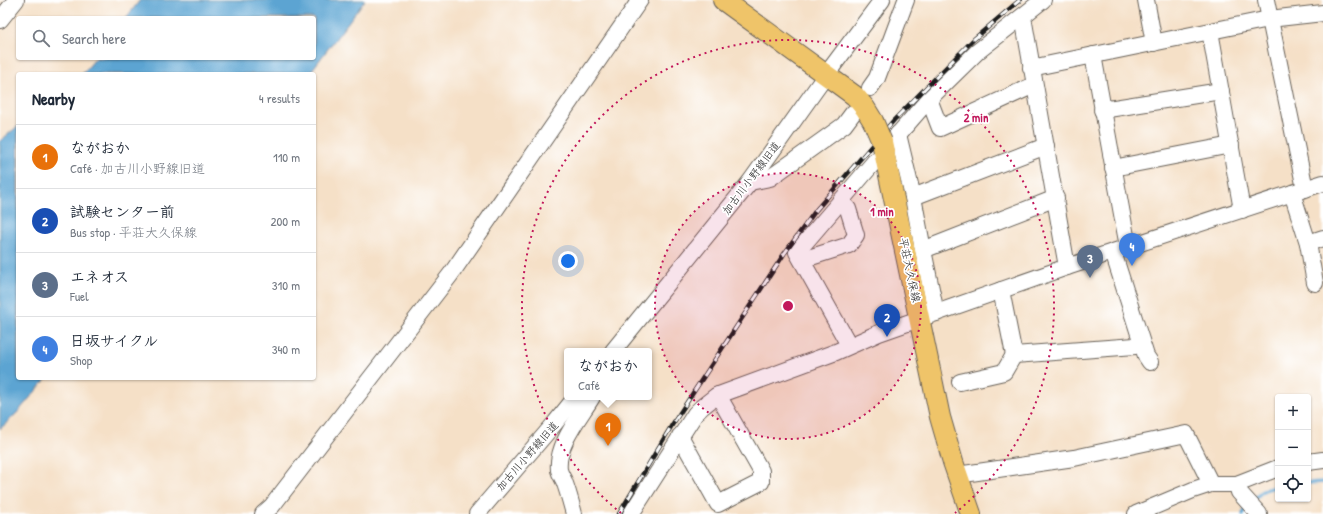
<!DOCTYPE html>
<html lang="en">
<head>
<meta charset="utf-8">
<style>
	body { margin:0; font-family:"Patrick Hand","Klee One",sans-serif; background:#f6f6f7; color:#1f2937 }
	.controls { position:absolute; right:12px; bottom:12px; display:grid; overflow:hidden; border-radius:4px; box-shadow:0 1px 3px #0004 }
	.controls button { width:36px; height:36px; display:grid; place-items:center; padding:0; border:0; border-bottom:1px solid #e0e1e3; background:#fff; color:#1f2937; font:20px sans-serif }
	.you { position:absolute; left:568px; top:261px; width:14px; height:14px; margin:-10px; border:3px solid #fff; border-radius:50%; background:#1a73e8; box-shadow:0 0 0 6px #1a73e833 }
	.badge { display:grid; place-items:center; width:26px; height:26px; border-radius:50%; background:#d1495b; color:#fff; font-size:13px; font-weight:700 }
	.pin { position:absolute; translate:-50% -33px; filter:drop-shadow(0 1px 2px #0008) }
	.pin::after { content:''; position:absolute; top:21px; width:14px; height:12px; background:inherit; clip-path:polygon(0 0,100% 0,50% 100%) }
	.popup { position:absolute; left:564px; top:348px; width:88px; height:52px; box-sizing:border-box; display:grid; place-content:center; border-radius:4px; background:#fff; filter:drop-shadow(0 1px 3px #0005); font-size:13px; white-space:nowrap; color:#747a83 }
	.popup b { font-size:15px; color:#1f2937 }
	.popup::after { content:''; position:absolute; left:50%; top:100%; margin-left:-8px; border:8px solid transparent; border-top-color:#fff }
	.list { margin:0; padding:0; list-style:none }
	h2 { display:flex; justify-content:space-between; align-items:center; height:52px; margin:0; padding:0 16px; font-size:17px }
	h2 small { font-size:13px; font-weight:400; color:#747a83 }
	.list li { display:grid; grid-template-columns:26px 1fr auto; gap:12px; align-items:center; box-sizing:border-box; height:64px; padding:0 16px; border-top:1px solid #e0e1e3 }
	.list b { display:block; font-size:15px; white-space:nowrap }
	.list p { margin:0; font-size:13px; white-space:nowrap; color:#747a83 }
	.list em { font-size:13px; font-style:normal; color:#747a83 }
	.icon { flex:none; width:22px; height:22px; fill:none; stroke:currentColor; stroke-width:2; stroke-linecap:round; stroke-linejoin:round }
	.map { position:relative; flex:none; width:1323px; height:514px; overflow:hidden }
	.search { position:absolute; background:#fff; box-shadow:0 1px 3px #0004; left:16px; top:16px; width:300px; height:44px; display:flex; align-items:center; gap:10px; box-sizing:border-box; padding:0 14px; border-radius:4px; color:#747a83; font-size:15px }
	.panel { position:absolute; background:#fff; box-shadow:0 1px 3px #0004; left:16px; top:72px; width:300px; height:308px; border-radius:4px }
	.map>svg:first-child { display:block }
	.water { fill:#5ba4d2; stroke:#3c6077 }
	.lines { fill:none; stroke-linecap:round; stroke-linejoin:round }
	.stream { stroke:#5ba4d2; stroke-width:3.5 }
	.minor-casing { stroke:#686158; stroke-width:18 }
	.major-casing { stroke:#686158; stroke-width:22 }
	.minor { stroke:#fff; stroke-width:16 }
	.major { stroke:#efc469; stroke-width:20 }
	.rail-casing { stroke:#1c1c1c; stroke-width:4.5 }
	.rail { stroke:#fff; stroke-width:3; stroke-dasharray:9; stroke-linecap:butt }
	.major-bridge-casing { stroke:#686158; stroke-width:22; stroke-linecap:butt }
	.major-bridge { stroke:#efc469; stroke-width:20 }
	.ring { fill:none; stroke:#c2185b; stroke-width:2; stroke-dasharray:2 4 }
	.labels { text-anchor:middle; dominant-baseline:central; stroke-width:3.5; stroke-linejoin:round; paint-order:stroke }
	.street-label { font-size:11px; fill:#1c1c1c; stroke:#fff }
	.centre { fill:#c2185b; stroke:#fff; stroke-width:2 }
	.ring-label { font-size:12px; text-anchor:middle; font-weight:bold; fill:#c2185b; stroke:#fff; stroke-width:3.5; stroke-linejoin:round; paint-order:stroke }
</style>
</head>
<body>
<div class="map">
<svg width="1323" height="514" viewBox="0 0 1323 514">
	<rect width="100%" height="100%" fill="#fff"/>
	<filter id="ink" filterUnits="userSpaceOnUse"><feTurbulence type="fractalNoise" baseFrequency=".025" numOctaves="2"/><feDisplacementMap in="SourceGraphic" scale="8" xChannelSelector="R" yChannelSelector="G"/><feConvolveMatrix kernelMatrix="1 2 1 2 8 2 1 2 1" color-interpolation-filters="sRGB"/></filter>
	<filter id="wash" filterUnits="userSpaceOnUse"><feTurbulence type="fractalNoise" baseFrequency=".012" numOctaves="4" result="noise"/><feDisplacementMap in="SourceGraphic" scale="16" xChannelSelector="R" yChannelSelector="G"/><feGaussianBlur stdDeviation="0.9" result="paint"/><feColorMatrix in="noise" values="0 0 0 0 0 0 0 0 0 0 0 0 0 0 0 0 0 1.4 0 .05"/><feComposite in="paint" operator="in"/></filter>
	<g filter="url(#wash)">
		<rect width="100%" height="100%" fill="#f5e0c7"/>
		<g class="water">
			<path d="M140,0H365L309,74H82L96,58H314V18H126Z"/>
			<path d="M18,126V378H47L17,413L0,429V141Z"/>
		</g>
		<g class="lines">
			<g class="stream">
				<path d="M1308,483L1323,482"/>
				<path d="M1252,501L1264,490L1278,486"/>
				<path d="M1243,514L1247,507"/>
			</g>
		</g>
	</g>
	<g filter="url(#ink)">
		<g class="lines">
			<g class="minor-casing">
				<g id="minor">
					<path d="M1146,0L1154,43"/>
					<path d="M1266,0L1305,189"/>
					<path d="M1023,17L1067,267"/>
					<path d="M0,20L16,0"/>
					<path d="M1210,31L1242,210"/>
					<path d="M1093,55L1128,247"/>
					<path d="M1031,68L1269,19L1323,13"/>
					<path d="M870,88L877,78L906,0"/>
					<path d="M929,99L940,128L1034,85"/>
					<path d="M1102,110L1221,91"/>
					<path d="M898,134L913,197L923,250L1056,198"/>
					<path d="M895,138L929,99L977,52L1043,0"/>
					<path d="M1113,168L1231,145"/>
					<path d="M750,182L770,178L844,125L853,113"/>
					<path d="M1292,193L1308,243L1315,283"/>
					<path d="M913,197L1046,146"/>
					<path d="M1308,243L1323,238"/>
					<path d="M923,250L936,313"/>
					<path d="M1113,252L1146,356L1150,362"/>
					<path d="M802,260L849,245L856,235L848,209L841,201"/>
					<path d="M1001,290L1014,355L1135,346"/>
					<path d="M849,345L797,252L875,161"/>
					<path d="M613,351L750,182L826,75L882,0"/>
					<path d="M960,382L1004,372L1014,355"/>
					<path d="M680,436L718,504L761,482V471L718,395"/>
					<path d="M1308,462L1323,460"/>
					<path d="M957,475L1074,458L1186,434L1211,484"/>
					<path d="M1237,484L1239,492L1259,514"/>
					<path d="M263,514L272,506L451,274L640,0"/>
					<path d="M477,514L555,423L576,397"/>
					<path d="M574,514C571,503 568,491 564,481C562,477 560,474 559,470C556,445 580,417 592,397"/>
					<path d="M631,514L695,414L702,407L716,396L836,352L879,333L1067,267L1323,183"/>
					<path d="M1136,514L1193,490L1211,484H1237L1278,468"/>
				</g>
			</g>
			<g class="major-casing">
				<g id="major">
					<path d="M723,0L855,96L865,108L873,121"/>
					<path d="M882,142L940,417L953,462L971,514"/>
				</g>
			</g>
			<use href="#minor" class="minor"/>
			<use href="#major" class="major"/>
			<g class="rail-casing">
				<path id="rail" d="M619,514L672,425L784,254L816,210L894,120L974,39L1020,0"/>
			</g>
			<use href="#rail" class="rail"/>
			<g class="major-bridge-casing">
				<path id="major-bridge" d="M873,121L882,142"/>
			</g>
			<use href="#major-bridge" class="major-bridge"/>
		</g>
	</g>
	<circle cx="788" cy="306" r="133" fill="#c2185b" fill-opacity=".12"/>
	<g class="ring">
		<circle cx="788" cy="306" r="133"/>
		<path d="M621 513A266 266 0 1 1 955 513"/>
	</g>
	<g class="labels">
		<g class="street-label">
			<text transform="translate(751 178) rotate(-53)">加古川小野線旧道</text>
			<text transform="translate(910 270) rotate(78)">平荘大久保線</text>
			<text transform="translate(527 456) rotate(-49)">加古川小野線旧道</text>
		</g>
	</g>
	<circle cx="788" cy="306" r="6" class="centre"/>
	<g class="ring-label">
		<text x="976" y="122">2 min</text>
		<text x="882" y="216">1 min</text>
	</g>
</svg>
<div class="controls">
<button>+</button>
<button>−</button>
<button><svg class="icon" aria-label="locate" viewBox="0 0 24 24"><circle cx="12" cy="12" r="6"/><path d="M12 2v4M12 18v4M2 12h4M18 12h4"/></svg></button>
</div>
<div class="you"></div>
<div class="pin badge" style="left:608px;top:446px;background:#e8710a">1</div>
<div class="popup"><b>ながおか</b>Café</div>
<div class="pin badge" style="left:887px;top:337px;background:#1a4fb4">2</div>
<div class="pin badge" style="left:1090px;top:278px;background:#5c6f8a">3</div>
<div class="pin badge" style="left:1132px;top:266px;background:#3f7fe0">4</div>
<div class="search"><svg class="icon" aria-label="search" viewBox="0 0 24 24"><circle cx="10" cy="10" r="6"/><path d="M15 15l6 6"/></svg>Search here</div>
<section class="panel">
<h2>Nearby<small>4 results</small></h2>
<ul class="list">
<li><span class="badge" style="background:#e8710a">1</span><div><b>ながおか</b><p>Café · 加古川小野線旧道</p></div><em>110 m</em></li>
<li><span class="badge" style="background:#1a4fb4">2</span><div><b>試験センター前</b><p>Bus stop · 平荘大久保線</p></div><em>200 m</em></li>
<li><span class="badge" style="background:#5c6f8a">3</span><div><b>エネオス</b><p>Fuel</p></div><em>310 m</em></li>
<li><span class="badge" style="background:#3f7fe0">4</span><div><b>日坂サイクル</b><p>Shop</p></div><em>340 m</em></li>
</ul>
</section>
</div>
</body>
</html>
